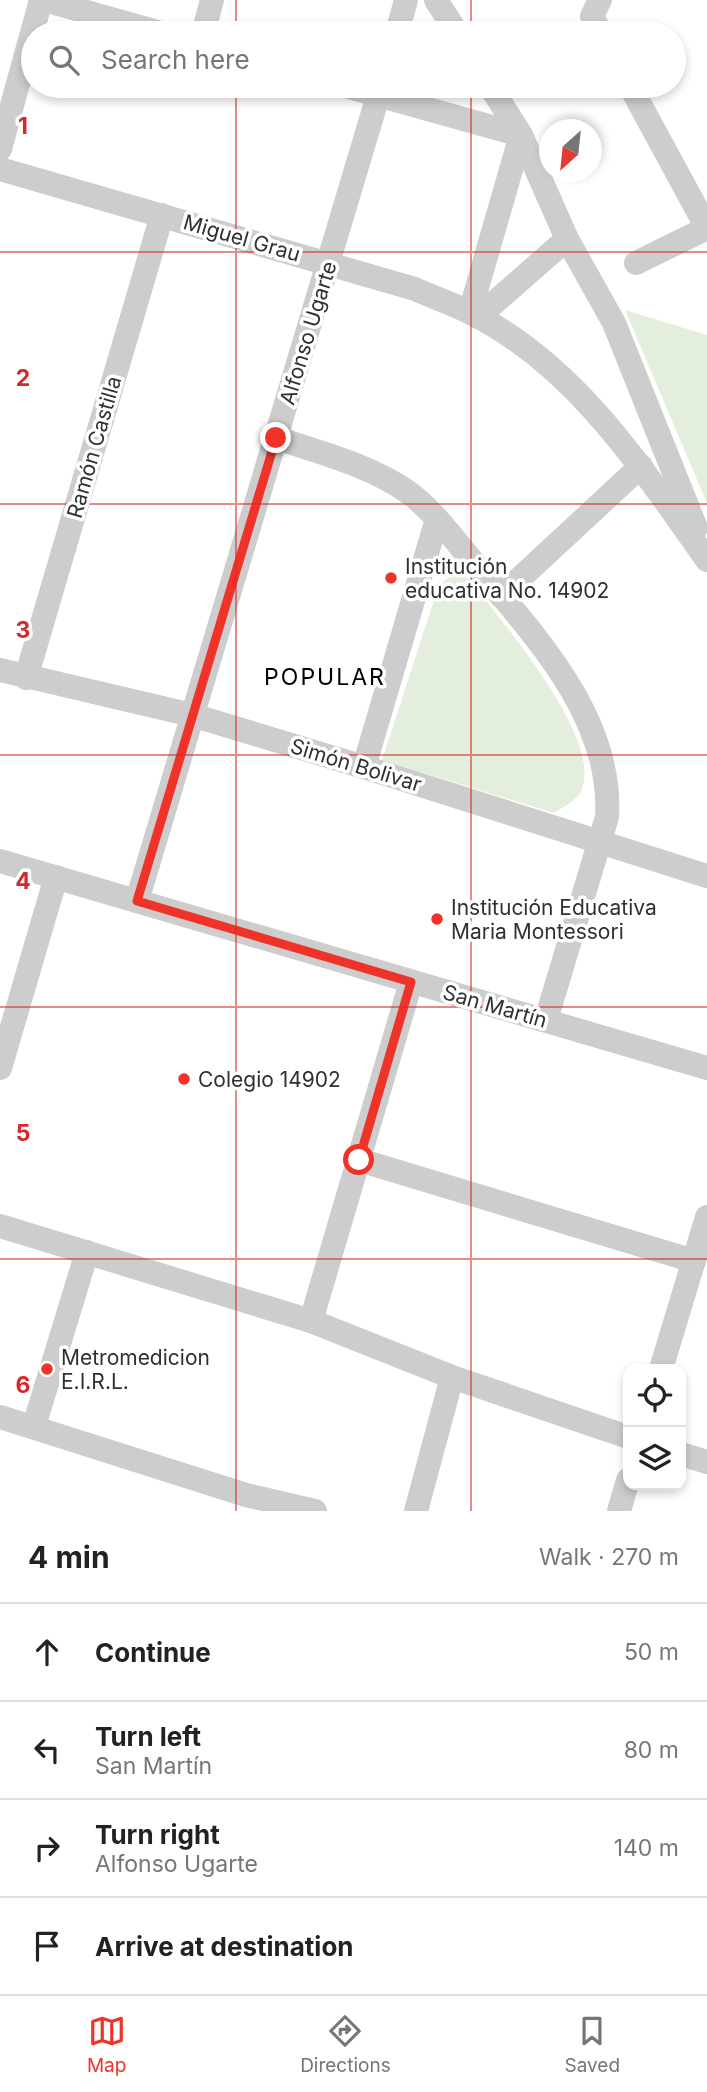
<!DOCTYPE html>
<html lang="en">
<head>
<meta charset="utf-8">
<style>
	body { margin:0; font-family:Inter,sans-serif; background:#f2f2f2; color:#222 }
	.controls { position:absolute; right:21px; bottom:21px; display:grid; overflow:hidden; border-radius:14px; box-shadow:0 4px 10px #0003 }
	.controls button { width:63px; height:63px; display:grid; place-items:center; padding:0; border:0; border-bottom:2px solid #e0e0e0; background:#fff; color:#222; font:35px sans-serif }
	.compass { position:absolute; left:539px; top:119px; width:63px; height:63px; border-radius:50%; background:#fff; box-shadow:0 4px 10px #0003; rotate:207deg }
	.stop { position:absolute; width:21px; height:21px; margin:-16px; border:5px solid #ef3329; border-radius:50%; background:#fff }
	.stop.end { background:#ef3329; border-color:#fff; box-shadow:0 2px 7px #0008 }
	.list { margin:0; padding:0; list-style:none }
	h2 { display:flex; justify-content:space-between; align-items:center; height:91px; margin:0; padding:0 28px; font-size:30px }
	h2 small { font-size:23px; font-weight:400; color:#767676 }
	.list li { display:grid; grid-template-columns:46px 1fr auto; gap:21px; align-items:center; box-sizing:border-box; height:98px; padding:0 28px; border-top:2px solid #e0e0e0 }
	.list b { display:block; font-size:26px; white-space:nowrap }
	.list p { margin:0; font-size:23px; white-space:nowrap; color:#767676 }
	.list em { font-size:23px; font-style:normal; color:#767676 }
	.icon { flex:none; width:38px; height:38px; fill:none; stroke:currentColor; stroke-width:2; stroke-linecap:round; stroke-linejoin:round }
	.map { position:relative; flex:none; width:707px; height:1511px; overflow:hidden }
	.search { position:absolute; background:#fff; box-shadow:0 4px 10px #0003; left:21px; right:21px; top:21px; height:77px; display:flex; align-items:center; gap:18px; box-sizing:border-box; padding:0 24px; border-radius:38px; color:#767676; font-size:26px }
	.sheet { height:483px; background:#fff }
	nav { display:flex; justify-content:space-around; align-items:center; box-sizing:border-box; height:98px; border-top:2px solid #e0e0e0; background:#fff; font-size:19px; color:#767676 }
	nav a { display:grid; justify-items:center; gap:4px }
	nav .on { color:#ef3329 }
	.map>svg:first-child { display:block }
	.green { fill:#e4eedd }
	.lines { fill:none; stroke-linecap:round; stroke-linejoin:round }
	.street { stroke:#cdcdcd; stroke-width:24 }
	.route { stroke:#ef3329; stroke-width:9 }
	.grid { fill:none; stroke:#d62828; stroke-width:2; stroke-opacity:0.55 }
	.poi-dot { fill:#ef3329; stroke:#fff; stroke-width:2.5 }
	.labels { text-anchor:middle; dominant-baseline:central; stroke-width:7; stroke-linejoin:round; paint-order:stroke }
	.street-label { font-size:21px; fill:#303030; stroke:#fff }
	.poi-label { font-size:21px; fill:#303030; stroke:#fff; text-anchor:start }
	.neighbourhood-label { font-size:23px; letter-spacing:2px; fill:#000; stroke:#fff }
	.grid-label { font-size:23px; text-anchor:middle; font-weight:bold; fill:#d62828; stroke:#fff; stroke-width:7; stroke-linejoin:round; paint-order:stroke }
</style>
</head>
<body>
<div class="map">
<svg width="707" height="1511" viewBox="0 0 707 1511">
	<rect width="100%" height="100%" fill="#fff"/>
	<g class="green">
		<path d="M625,310L707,335V503Z"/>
		<path d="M458,575L469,579C500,620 602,736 582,789C578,800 563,807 554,813L382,760L438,588L448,578Z"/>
	</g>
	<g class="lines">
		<g class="street">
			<path d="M44,0L161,33"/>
			<path d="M436,0L457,33"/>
			<path d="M600,0L592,16L601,33"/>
			<path d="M203,33L212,0"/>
			<path d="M397,33L406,0"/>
			<path d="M345,86L521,135L470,312"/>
			<path d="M490,86L521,135L567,239L614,323L696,528"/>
			<path d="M630,86L707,228"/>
			<path d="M0,149L41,0"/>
			<path d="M0,169L415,289C432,297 451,303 469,312C575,364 641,467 707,560"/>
			<path d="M636,263L707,228"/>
			<path d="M478,317L567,239"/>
			<path d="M277,438C320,453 366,464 405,490C434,510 455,541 478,568C537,638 613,719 607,817L546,1020"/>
			<path d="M501,596L641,466"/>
			<path d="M0,670L192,715L364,767L707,876"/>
			<path d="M26,678L162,215"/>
			<path d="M364,767L437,519"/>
			<path d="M0,861L707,1068"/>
			<path d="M137,901L381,86"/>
			<path d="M0,1068L56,877"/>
			<path d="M359,1160L694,1261"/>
			<path d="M0,1226L311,1321L452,1377L628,1437"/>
			<path d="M311,1321L411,982"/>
			<path d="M661,1369L707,1217"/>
			<path d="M0,1417L246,1495L315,1511"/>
			<path d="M34,1426L87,1252"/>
			<path d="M681,1454L707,1462"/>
			<path d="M416,1511L452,1377"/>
			<path d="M619,1511L628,1480"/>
		</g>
	</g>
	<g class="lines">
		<path class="route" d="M276,438L137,901L411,982L359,1160"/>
	</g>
	<path class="grid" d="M236,0V33M471,0V33M236,86V1511M471,86V1511M0,252H707M0,504H707M0,755H707M0,1007H707M0,1259H707"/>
	<g class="poi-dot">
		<circle cx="391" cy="578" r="7"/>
		<circle cx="437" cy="919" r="7"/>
		<circle cx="184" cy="1079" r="7"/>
		<circle cx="47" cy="1369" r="7"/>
	</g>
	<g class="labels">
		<g class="street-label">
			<text transform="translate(242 238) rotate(16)">Miguel Grau</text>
			<text transform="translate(308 333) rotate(-73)">Alfonso Ugarte</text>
			<text transform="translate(94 447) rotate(-74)">Ramón Castilla</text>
			<text transform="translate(356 765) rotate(17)">Simón Bolivar</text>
			<text transform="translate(495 1006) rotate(16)">San Martín</text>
		</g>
		<g class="poi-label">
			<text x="405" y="566">Institución<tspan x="405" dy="24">educativa No. 14902</tspan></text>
			<text x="451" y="907">Institución Educativa<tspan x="451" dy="24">Maria Montessori</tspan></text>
			<text x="198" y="1079">Colegio 14902</text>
			<text x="61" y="1357">Metromedicion<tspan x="61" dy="24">E.I.R.L.</tspan></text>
		</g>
		<g class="neighbourhood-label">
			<text x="325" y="677">POPULAR</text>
		</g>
	</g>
	<g class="grid-label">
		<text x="23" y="134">1</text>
		<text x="23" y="386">2</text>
		<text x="23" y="638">3</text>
		<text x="23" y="889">4</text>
		<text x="23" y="1141">5</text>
		<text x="23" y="1393">6</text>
	</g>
</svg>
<div class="controls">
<button><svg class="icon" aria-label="locate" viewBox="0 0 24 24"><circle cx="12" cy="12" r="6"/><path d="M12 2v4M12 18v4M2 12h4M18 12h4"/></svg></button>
<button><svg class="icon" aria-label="layers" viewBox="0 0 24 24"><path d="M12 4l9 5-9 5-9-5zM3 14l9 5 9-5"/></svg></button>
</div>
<svg class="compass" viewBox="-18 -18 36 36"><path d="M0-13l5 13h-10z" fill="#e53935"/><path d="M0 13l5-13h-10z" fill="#767676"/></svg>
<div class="stop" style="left:359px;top:1160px"></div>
<div class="stop end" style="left:276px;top:438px"></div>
<div class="search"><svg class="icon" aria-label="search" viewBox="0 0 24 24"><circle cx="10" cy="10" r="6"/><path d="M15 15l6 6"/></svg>Search here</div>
</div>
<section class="sheet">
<h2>4 min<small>Walk · 270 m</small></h2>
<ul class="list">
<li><svg class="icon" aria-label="ahead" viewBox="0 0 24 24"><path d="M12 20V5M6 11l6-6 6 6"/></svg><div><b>Continue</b></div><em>50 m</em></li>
<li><svg class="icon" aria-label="left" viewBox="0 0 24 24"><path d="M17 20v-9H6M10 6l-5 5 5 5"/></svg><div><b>Turn left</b><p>San Martín</p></div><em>80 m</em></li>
<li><svg class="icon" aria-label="right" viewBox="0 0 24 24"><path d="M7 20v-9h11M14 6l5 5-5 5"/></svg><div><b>Turn right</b><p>Alfonso Ugarte</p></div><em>140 m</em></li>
<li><svg class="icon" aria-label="arrive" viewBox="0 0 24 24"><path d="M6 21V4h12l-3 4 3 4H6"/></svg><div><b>Arrive at destination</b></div></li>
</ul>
</section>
<nav>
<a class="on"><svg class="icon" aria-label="map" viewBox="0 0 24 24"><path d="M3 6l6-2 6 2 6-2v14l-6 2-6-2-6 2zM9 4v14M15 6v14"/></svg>Map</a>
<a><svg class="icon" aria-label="directions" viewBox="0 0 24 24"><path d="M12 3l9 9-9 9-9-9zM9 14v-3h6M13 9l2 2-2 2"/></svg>Directions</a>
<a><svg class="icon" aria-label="saved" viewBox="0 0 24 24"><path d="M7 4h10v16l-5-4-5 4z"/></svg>Saved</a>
</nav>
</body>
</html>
